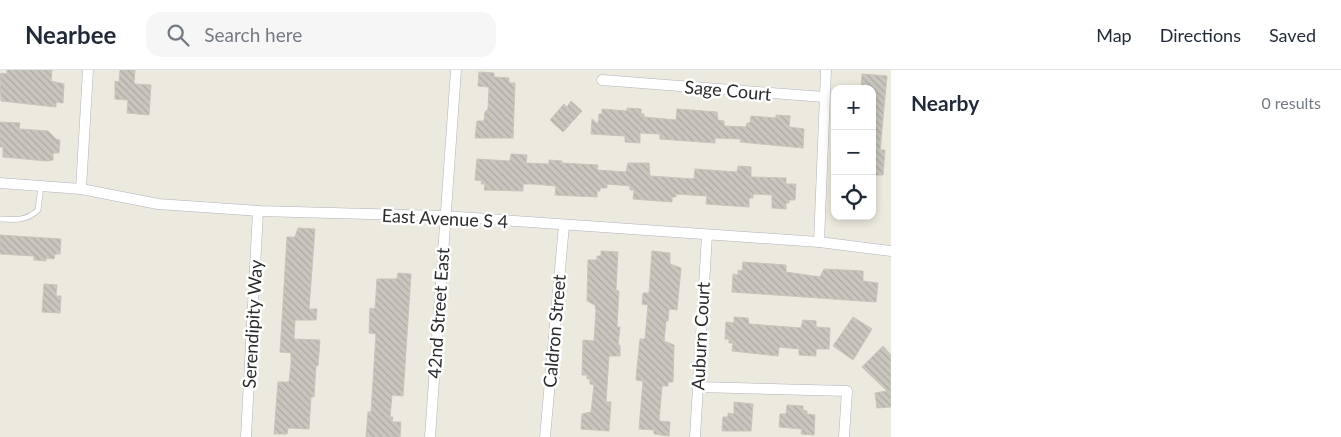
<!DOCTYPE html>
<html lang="en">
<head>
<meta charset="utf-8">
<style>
	body { margin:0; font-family:Lato,sans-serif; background:#f6f6f7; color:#1f2937 }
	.controls { position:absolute; right:15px; top:15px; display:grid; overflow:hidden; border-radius:10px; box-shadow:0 2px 8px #0003 }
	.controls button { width:45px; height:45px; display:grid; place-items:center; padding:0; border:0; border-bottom:1px solid #e0e1e3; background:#fff; color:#1f2937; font:25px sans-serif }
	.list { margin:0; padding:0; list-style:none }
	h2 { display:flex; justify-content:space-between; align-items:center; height:65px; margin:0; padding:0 20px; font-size:21px }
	h2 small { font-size:16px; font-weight:400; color:#747a83 }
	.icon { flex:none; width:28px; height:28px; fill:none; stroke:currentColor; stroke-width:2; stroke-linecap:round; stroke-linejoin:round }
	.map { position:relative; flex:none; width:891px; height:367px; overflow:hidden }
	header { display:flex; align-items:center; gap:30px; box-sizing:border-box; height:70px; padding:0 25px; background:#fff; border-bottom:1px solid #e0e1e3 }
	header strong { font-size:24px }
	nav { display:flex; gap:28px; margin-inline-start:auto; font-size:18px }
	.search { width:350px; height:45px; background:#f6f6f7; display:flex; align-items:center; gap:12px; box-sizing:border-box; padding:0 18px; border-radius:15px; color:#747a83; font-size:19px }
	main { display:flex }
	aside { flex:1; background:#fff }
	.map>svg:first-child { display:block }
	.building { fill:url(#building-back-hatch); stroke:#c8c6b8 }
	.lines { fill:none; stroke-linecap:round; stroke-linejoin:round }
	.lane-casing { stroke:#b2b1be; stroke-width:6 }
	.street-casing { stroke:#b2b1be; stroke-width:11 }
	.lane { stroke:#fff; stroke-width:5 }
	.street { stroke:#fff; stroke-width:10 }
	.labels { text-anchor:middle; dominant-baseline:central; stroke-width:5; stroke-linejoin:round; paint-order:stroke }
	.street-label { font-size:18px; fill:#2b2b2b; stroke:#fff }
</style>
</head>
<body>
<header>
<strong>Nearbee</strong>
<div class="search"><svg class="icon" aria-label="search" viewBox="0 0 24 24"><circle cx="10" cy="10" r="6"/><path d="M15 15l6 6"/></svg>Search here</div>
<nav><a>Map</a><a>Directions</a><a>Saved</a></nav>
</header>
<main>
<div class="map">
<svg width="891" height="367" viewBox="0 0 891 367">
	<defs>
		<pattern id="building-back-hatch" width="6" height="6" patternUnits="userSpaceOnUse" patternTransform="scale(1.25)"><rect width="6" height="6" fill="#c8c6bd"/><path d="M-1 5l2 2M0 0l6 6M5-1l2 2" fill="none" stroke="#acaaa3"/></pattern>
	</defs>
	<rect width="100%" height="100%" fill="#eceade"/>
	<g class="building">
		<path d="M7,0H52L51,11L64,14L63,33L56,32V37L1,31L0,6L1,3L7,4Z"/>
		<path d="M120,0H135L134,14L151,15L149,45L127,43L128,30L115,29V11L119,12Z"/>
		<path d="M479,2L494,3V7L509,8V13H515L513,68H475L477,51H484L485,42L488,39L489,17L478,16Z"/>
		<path d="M862,4L887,6L880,80H885L883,105H872V19H861Z"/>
		<path d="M571,31L582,41L563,62L550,50L564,34L567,37Z"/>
		<path d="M627,38L641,39V44H644V47L676,50L677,39L717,42L718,50L724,51V56L746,57L747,53H750L751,46L776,48V45L790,46L789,57L804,59L803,78L740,72L741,69L715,68V73L660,69V64L640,63V73L625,72V66L591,64L592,49L598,54L599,44H602V39L627,41Z"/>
		<path d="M0,52L20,53L19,59L48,61L56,69L60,70L59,83H53V90L47,91L3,87V77H0Z"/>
		<path d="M511,84L527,85L526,93L549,94V90L562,91V93L598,95L597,100L626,102L628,93H649L650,106L694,109L695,99L737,102L738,96L751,97V107L786,108V114H796L795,130H789V133H786V139L772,138V125L753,124V128H749V137L706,134L707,126L676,124V127H672V132L633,129L634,120H630V116L607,114V118H600V121H597V127L555,125L556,116L533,114H523V121L484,120L485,114H481L482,111L475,110L477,89L510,91Z"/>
		<path d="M298,158L315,159L309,239H317L316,250H295L294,269L320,270L318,296L316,295L314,327H311L309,359L288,358L287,364H274L278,312H289L291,294V283L280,282L287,167H295Z"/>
		<path d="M0,165L61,169L60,184H55L54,189L46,188V191L34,190V186L0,184Z"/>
		<path d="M601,181L618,182L616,220L619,221L617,257H620L618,275H620V286H609L606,332H611L609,361L581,359L582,344L591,342L594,315L590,314V309H587V305H582L583,270L594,271L596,241L595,235L587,231L588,190H597V186H601Z"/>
		<path d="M652,181L670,183V194L681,198L677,240L669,239L668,251H666L664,271L674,275L673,312H668V316H662L659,351L670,352L669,366L654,364V360L639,359L643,311L636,310L637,298L640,269H645L648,235L642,234L643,223H649Z"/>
		<path d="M743,192L786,195V202L820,207L824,199L863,201V211L878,213L876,232L732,222L733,204L738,205V200L742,201Z"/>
		<path d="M398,203L411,204L403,326L392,325L390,347H393L392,352H401L400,367H366L368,342H371L376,264L369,263L370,238L375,239L377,209H397Z"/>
		<path d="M44,214L57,215L56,226H61L60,243L42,242Z"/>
		<path d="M734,247L748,248L749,254L801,258L803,250L816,251V257L830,258L829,279H816V286L799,285V279L779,277L778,286L732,281L733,273H729V269H725L726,252L734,253Z"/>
		<path d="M853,247L872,259L853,290L833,276Z"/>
		<path d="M883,276L891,285V337L877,338L875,323L887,321L862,297Z"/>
		<path d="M734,332L753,334L751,361H722L723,347H728V343L734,344Z"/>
		<path d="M787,335L803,336V340L807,341V344L815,345L814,365L801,364L802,359L779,357L780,344H786Z"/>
	</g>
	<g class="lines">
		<g class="lane-casing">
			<path id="lane" d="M0,149C16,150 26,151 38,140L41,116"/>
		</g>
		<g class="street-casing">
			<g id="street">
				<path d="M602,10L824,27"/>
				<path d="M0,113L81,119L158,134L258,141L444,146L819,172L891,181"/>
				<path d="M81,119L88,0"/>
				<path d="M819,172L826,0"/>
				<path d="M697,317L847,321L844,367"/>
				<path d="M246,367L258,141"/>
				<path d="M430,367L456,0"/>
				<path d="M545,367L564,155"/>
				<path d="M695,367L707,165"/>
			</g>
		</g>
		<use href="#lane" class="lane"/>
		<use href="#street" class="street"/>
	</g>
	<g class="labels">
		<g class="street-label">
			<text transform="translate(728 20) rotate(5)">Sage Court</text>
			<text transform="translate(445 148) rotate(3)">East Avenue S 4</text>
			<text transform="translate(438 243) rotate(-86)">42nd Street East</text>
			<text transform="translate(252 254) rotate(-87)">Serendipity Way</text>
			<text transform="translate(554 261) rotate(-85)">Caldron Street</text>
			<text transform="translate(700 266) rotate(-87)">Auburn Court</text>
		</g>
	</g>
</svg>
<div class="controls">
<button>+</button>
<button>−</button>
<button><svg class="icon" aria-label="locate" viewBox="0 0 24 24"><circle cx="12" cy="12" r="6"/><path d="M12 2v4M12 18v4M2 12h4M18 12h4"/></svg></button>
</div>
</div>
<aside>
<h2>Nearby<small>0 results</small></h2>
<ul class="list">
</ul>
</aside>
</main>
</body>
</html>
